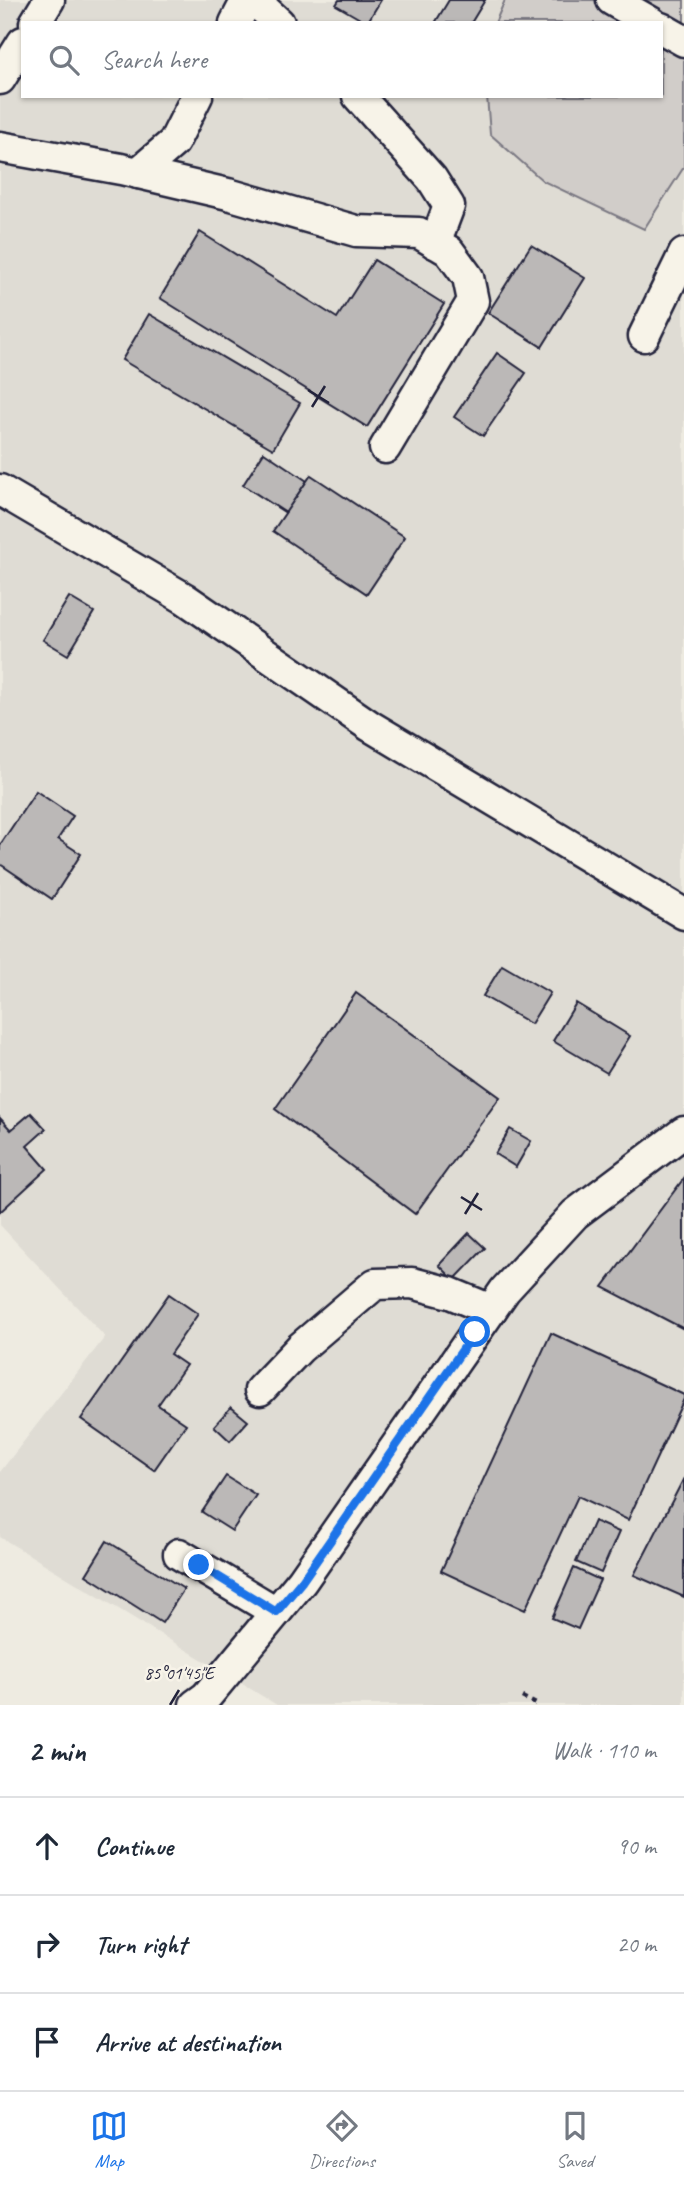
<!DOCTYPE html>
<html lang="en">
<head>
<meta charset="utf-8">
<style>
	body { margin:0; font-family:Caveat,sans-serif; background:#f6f6f7; color:#1f2937 }
	.stop { position:absolute; width:21px; height:21px; margin:-16px; border:5px solid #1a73e8; border-radius:50%; background:#fff }
	.stop.end { background:#1a73e8; border-color:#fff; box-shadow:0 2px 7px #0008 }
	.list { margin:0; padding:0; list-style:none }
	h2 { display:flex; justify-content:space-between; align-items:center; height:91px; margin:0; padding:0 28px; font-size:30px }
	h2 small { font-size:23px; font-weight:400; color:#747a83 }
	.list li { display:grid; grid-template-columns:46px 1fr auto; gap:21px; align-items:center; box-sizing:border-box; height:98px; padding:0 28px; border-top:2px solid #e0e1e3 }
	.list b { display:block; font-size:26px; white-space:nowrap }
	.list em { font-size:23px; font-style:normal; color:#747a83 }
	.icon { flex:none; width:38px; height:38px; fill:none; stroke:currentColor; stroke-width:2; stroke-linecap:round; stroke-linejoin:round }
	.map { position:relative; flex:none; width:684px; height:1705px; overflow:hidden }
	.search { position:absolute; background:#fff; box-shadow:0 2px 5px #0004; left:21px; right:21px; top:21px; height:77px; display:flex; align-items:center; gap:18px; box-sizing:border-box; padding:0 24px; border-radius:0px; color:#747a83; font-size:26px }
	.sheet { height:385px; background:#fff }
	nav { display:flex; justify-content:space-around; align-items:center; box-sizing:border-box; height:98px; border-top:2px solid #e0e1e3; background:#fff; font-size:19px; color:#747a83 }
	nav a { display:grid; justify-items:center; gap:4px }
	nav .on { color:#1a73e8 }
	.map>svg:first-child { display:block }
	.built { fill:#dfdcd4; fill-rule:evenodd }
	.green { fill:#d1cdc9; stroke:#7a7882; stroke-width:2 }
	.building { fill:#bbb8b7; stroke:#22223b; stroke-width:2 }
	.lines { fill:none; stroke-linecap:round; stroke-linejoin:round }
	.minor-casing { stroke:#22223b; stroke-width:35 }
	.path { stroke:#22223b; stroke-width:4.5; stroke-dasharray:5 5; stroke-linecap:butt }
	.minor { stroke:#f7f3e8; stroke-width:30 }
	.route { stroke:#1a73e8; stroke-width:9 }
	.ticks { fill:none; stroke:#22223b; stroke-width:2.5 }
	.ticks-label { font-size:18px; text-anchor:middle; fill:#22223b; stroke:#f7f3e8; stroke-width:5; stroke-linejoin:round; paint-order:stroke }
</style>
</head>
<body>
<div class="map">
<svg width="684" height="1705" viewBox="0 0 684 1705">
	<rect width="100%" height="100%" fill="#eeebe1"/>
	<filter id="ink" filterUnits="userSpaceOnUse"><feTurbulence type="fractalNoise" baseFrequency=".0143" numOctaves="2"/><feDisplacementMap in="SourceGraphic" scale="14" xChannelSelector="R" yChannelSelector="G"/><feConvolveMatrix kernelMatrix="1 2 1 2 8 2 1 2 1" color-interpolation-filters="sRGB"/></filter>
	<g filter="url(#ink)">
		<path class="built" d="M0,0H684V1705H277L0,1537V1472L105,1337L0,1225ZM23,23H661V96H23Z"/>
		<path class="green" d="M505,0H684V167L644,229L543,181L490,134L487,96H661V23H495Z"/>
		<g class="building">
			<path d="M339,0H381L367,23L336,5Z"/>
			<path d="M449,0H485L471,23H435Z"/>
			<path d="M200,232L337,318L374,260L444,304L367,427L160,298Z"/>
			<path d="M531,245L585,278L542,347L488,313Z"/>
			<path d="M149,314L300,403L273,449L122,360Z"/>
			<path d="M497,353L526,373L483,436L454,417Z"/>
			<path d="M264,452L307,481L286,513L243,485Z"/>
			<path d="M311,475L405,537L367,594L273,531Z"/>
			<path d="M69,597L94,612L68,655L43,640Z"/>
			<path d="M36,791L73,816L58,839L81,854L52,899L0,864V845Z"/>
			<path d="M502,965L550,993L531,1024L483,996Z"/>
			<path d="M356,993L500,1097L415,1214L275,1109Z"/>
			<path d="M576,1003L630,1036L607,1073L553,1041Z"/>
			<path d="M31,1113L46,1129L27,1146L47,1169L0,1212V1118L11,1130Z"/>
			<path d="M510,1129L531,1141L516,1167L495,1154Z"/>
			<path d="M684,1178V1329L603,1287Z"/>
			<path d="M469,1233L485,1248L454,1280L439,1265Z"/>
			<path d="M169,1294L198,1314L170,1354L186,1365L158,1405L186,1424L154,1470L81,1419Z"/>
			<path d="M551,1333L684,1395V1399L628,1520L578,1496L525,1610L441,1571Z"/>
			<path d="M231,1407L248,1421L230,1441L214,1426Z"/>
			<path d="M226,1476L256,1495L232,1531L202,1512Z"/>
			<path d="M684,1478V1597L634,1575Z"/>
			<path d="M594,1521L619,1532L601,1573L576,1562Z"/>
			<path d="M107,1541L184,1589L162,1623L86,1575Z"/>
			<path d="M574,1568L600,1580L578,1629L552,1618Z"/>
		</g>
		<g class="lines">
			<g class="minor-casing">
				<g id="minor">
					<path d="M254,0L279,23"/>
					<path d="M612,0L652,23"/>
					<path d="M35,23L49,0"/>
					<path d="M235,23L247,0"/>
					<path d="M661,28L684,41"/>
					<path d="M0,79L23,42"/>
					<path d="M358,96L432,179L449,206L435,243"/>
					<path d="M0,147L121,169L228,194L356,231L419,233L449,251L468,277L473,301L385,448"/>
					<path d="M138,173L174,142L197,96"/>
					<path d="M644,336L684,254"/>
					<path d="M0,490L184,598L370,726L684,914"/>
					<path d="M260,1390L300,1348L375,1284L412,1283L450,1293L491,1310"/>
					<path d="M179,1554L276,1612"/>
					<path d="M195,1705L206,1697L302,1581L505,1290L575,1214L684,1132"/>
				</g>
			</g>
			<path class="path" d="M522,1697L538,1705"/>
			<use href="#minor" class="minor"/>
		</g>
	</g>
	<g class="lines" filter="url(#ink)">
		<path class="route" d="M199,1565L276,1612L302,1581L475,1332"/>
	</g>
	<path class="ticks" d="M308,390L329,403M312,407L325,386M461,1197L482,1210M465,1214L478,1193M170,1705L179,1690"/>
	<g class="ticks-label">
		<text x="179" y="1679">85°01'45"E</text>
	</g>
</svg>
<div class="stop" style="left:475px;top:1332px"></div>
<div class="stop end" style="left:199px;top:1565px"></div>
<div class="search"><svg class="icon" aria-label="search" viewBox="0 0 24 24"><circle cx="10" cy="10" r="6"/><path d="M15 15l6 6"/></svg>Search here</div>
</div>
<section class="sheet">
<h2>2 min<small>Walk · 110 m</small></h2>
<ul class="list">
<li><svg class="icon" aria-label="ahead" viewBox="0 0 24 24"><path d="M12 20V5M6 11l6-6 6 6"/></svg><div><b>Continue</b></div><em>90 m</em></li>
<li><svg class="icon" aria-label="right" viewBox="0 0 24 24"><path d="M7 20v-9h11M14 6l5 5-5 5"/></svg><div><b>Turn right</b></div><em>20 m</em></li>
<li><svg class="icon" aria-label="arrive" viewBox="0 0 24 24"><path d="M6 21V4h12l-3 4 3 4H6"/></svg><div><b>Arrive at destination</b></div></li>
</ul>
</section>
<nav>
<a class="on"><svg class="icon" aria-label="map" viewBox="0 0 24 24"><path d="M3 6l6-2 6 2 6-2v14l-6 2-6-2-6 2zM9 4v14M15 6v14"/></svg>Map</a>
<a><svg class="icon" aria-label="directions" viewBox="0 0 24 24"><path d="M12 3l9 9-9 9-9-9zM9 14v-3h6M13 9l2 2-2 2"/></svg>Directions</a>
<a><svg class="icon" aria-label="saved" viewBox="0 0 24 24"><path d="M7 4h10v16l-5-4-5 4z"/></svg>Saved</a>
</nav>
</body>
</html>
